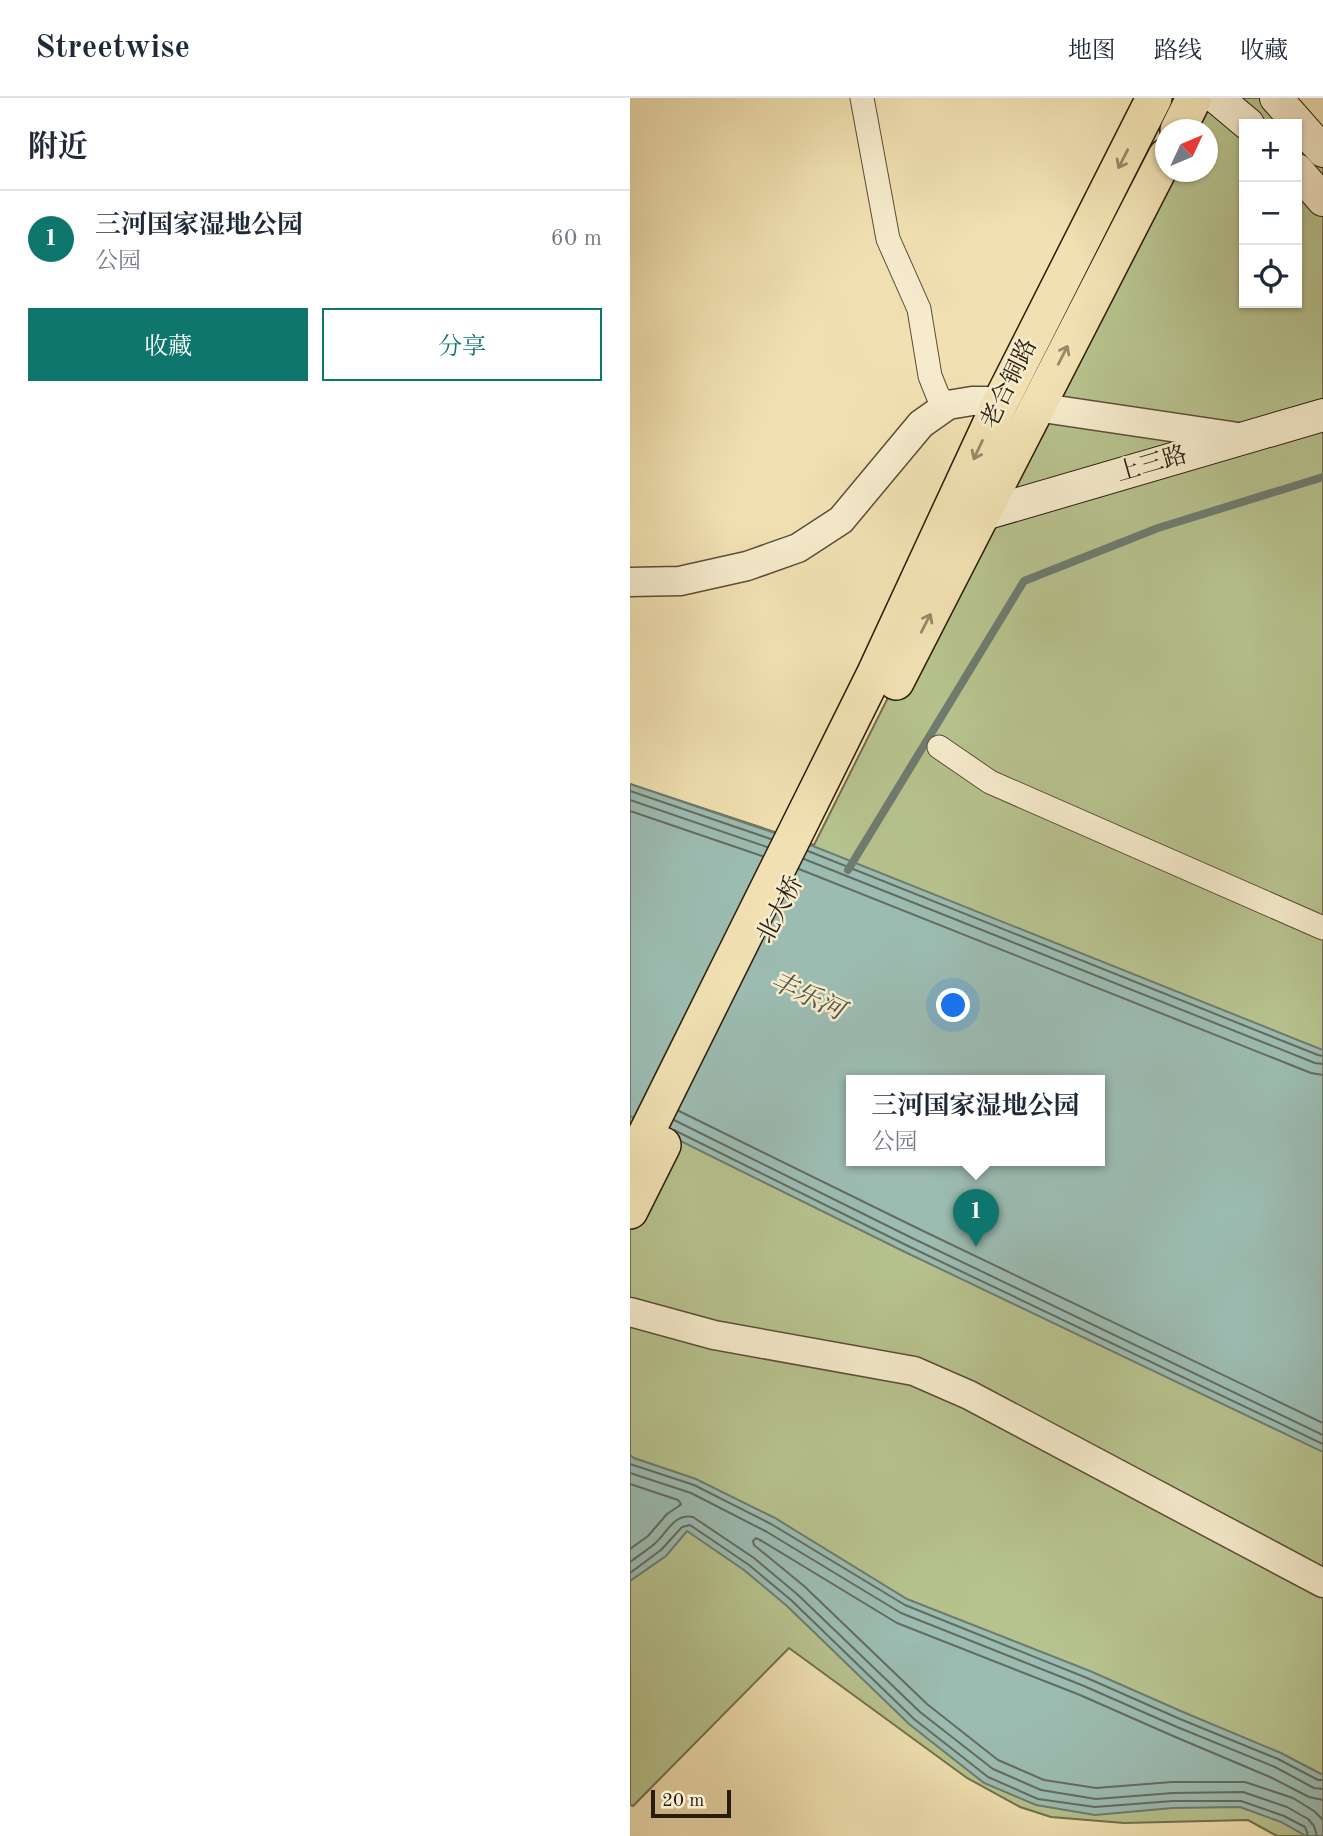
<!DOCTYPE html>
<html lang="zh">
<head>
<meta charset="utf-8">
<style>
	body { margin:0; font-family:"Old Standard TT","Noto Serif SC",serif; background:#f6f6f7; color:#1f2937 }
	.controls { position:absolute; right:21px; top:21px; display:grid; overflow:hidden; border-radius:0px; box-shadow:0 2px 5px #0004 }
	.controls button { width:63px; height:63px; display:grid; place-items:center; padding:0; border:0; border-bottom:2px solid #e0e1e3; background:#fff; color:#1f2937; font:35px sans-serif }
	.compass { position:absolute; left:525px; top:21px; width:63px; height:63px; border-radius:50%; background:#fff; box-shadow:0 2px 5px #0004; rotate:46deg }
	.scale { position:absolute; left:21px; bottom:18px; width:80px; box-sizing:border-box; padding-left:7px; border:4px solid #2a1c0d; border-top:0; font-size:19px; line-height:24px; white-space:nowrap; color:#2a1c0d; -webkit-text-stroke:5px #f6eccd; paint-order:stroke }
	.you { position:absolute; left:324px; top:908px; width:24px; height:24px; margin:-18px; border:5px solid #fff; border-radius:50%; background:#1a73e8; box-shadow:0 0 0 10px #1a73e833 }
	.badge { display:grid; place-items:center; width:46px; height:46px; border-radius:50%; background:#0f766e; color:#fff; font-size:23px; font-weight:700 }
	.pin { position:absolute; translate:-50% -58px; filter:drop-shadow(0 2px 4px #0008) }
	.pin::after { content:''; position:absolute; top:37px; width:24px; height:21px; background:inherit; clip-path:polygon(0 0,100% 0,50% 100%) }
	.popup { position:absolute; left:216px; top:977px; width:259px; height:91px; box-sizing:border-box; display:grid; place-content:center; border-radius:0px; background:#fff; filter:drop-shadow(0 2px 5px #0005); font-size:23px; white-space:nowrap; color:#747a83 }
	.popup b { font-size:26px; color:#1f2937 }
	.popup::after { content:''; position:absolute; left:50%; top:100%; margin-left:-14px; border:14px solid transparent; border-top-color:#fff }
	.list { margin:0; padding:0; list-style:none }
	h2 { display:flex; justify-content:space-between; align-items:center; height:91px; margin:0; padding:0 28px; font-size:30px }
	h2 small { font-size:23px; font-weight:400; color:#747a83 }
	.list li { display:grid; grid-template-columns:46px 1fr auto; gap:21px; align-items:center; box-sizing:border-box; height:98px; padding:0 28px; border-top:2px solid #e0e1e3 }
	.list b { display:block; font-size:26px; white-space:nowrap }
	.list p { margin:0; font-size:23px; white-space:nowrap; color:#747a83 }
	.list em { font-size:23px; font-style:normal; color:#747a83 }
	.actions { display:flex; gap:14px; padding:21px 28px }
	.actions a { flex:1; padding:16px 0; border:2px solid #0f766e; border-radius:0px; text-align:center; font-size:24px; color:#0f766e }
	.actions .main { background:#0f766e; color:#fff }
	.icon { flex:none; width:38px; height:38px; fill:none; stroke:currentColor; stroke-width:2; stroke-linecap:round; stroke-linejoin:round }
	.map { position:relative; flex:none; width:693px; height:1738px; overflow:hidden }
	header { display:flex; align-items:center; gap:42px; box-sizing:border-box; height:98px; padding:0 35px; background:#fff; border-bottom:2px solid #e0e1e3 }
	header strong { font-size:33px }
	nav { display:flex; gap:38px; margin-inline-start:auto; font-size:24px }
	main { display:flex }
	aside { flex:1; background:#fff }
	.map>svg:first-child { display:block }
	.green { fill:#b7c38e; stroke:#70704e; stroke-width:2; fill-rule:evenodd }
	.water { fill:#9cbcb2; stroke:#6e7c70; stroke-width:2; fill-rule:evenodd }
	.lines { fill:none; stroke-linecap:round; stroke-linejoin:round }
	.shore { stroke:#636c60; stroke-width:2 }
	.stream { stroke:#6e7c70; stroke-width:8 }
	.minor-casing { stroke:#5c4d36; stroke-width:25 }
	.tertiary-casing { stroke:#5c4d36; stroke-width:31 }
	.secondary-casing { stroke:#2a1c0d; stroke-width:34 }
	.primary-casing { stroke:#2a1c0d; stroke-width:38 }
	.minor { stroke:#f6eccd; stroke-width:23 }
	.tertiary { stroke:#f6eccd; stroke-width:28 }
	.secondary { stroke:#f6eccd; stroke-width:32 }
	.primary { stroke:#f1e1b2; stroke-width:35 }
	.oneway { stroke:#978868 }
	.labels { text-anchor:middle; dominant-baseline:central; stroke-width:5; stroke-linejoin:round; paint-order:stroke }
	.street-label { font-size:24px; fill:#2a1c0d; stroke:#f6eccd }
	.water-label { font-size:26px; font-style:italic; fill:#525447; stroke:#f6eccd }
</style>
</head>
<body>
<header>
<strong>Streetwise</strong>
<nav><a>地图</a><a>路线</a><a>收藏</a></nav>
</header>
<main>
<aside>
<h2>附近<small></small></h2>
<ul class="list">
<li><span class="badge">1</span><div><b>三河国家湿地公园</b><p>公园</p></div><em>60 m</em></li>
</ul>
<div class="actions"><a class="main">收藏</a><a>分享</a></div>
</aside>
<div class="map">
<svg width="693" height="1738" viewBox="0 0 693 1738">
	<rect width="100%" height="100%" fill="#f1e1b2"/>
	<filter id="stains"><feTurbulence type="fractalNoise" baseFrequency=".00286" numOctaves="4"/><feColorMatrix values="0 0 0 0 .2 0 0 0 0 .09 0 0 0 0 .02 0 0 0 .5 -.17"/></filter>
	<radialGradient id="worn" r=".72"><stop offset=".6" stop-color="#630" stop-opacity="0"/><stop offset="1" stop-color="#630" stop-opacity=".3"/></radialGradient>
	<path class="green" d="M564,0H646L693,53V1738H647L618,1722L494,1725L421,1719L390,1709L337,1680L159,1550L3,1708L0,1707V686L184,747L306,504L536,74H578V32L548,31ZM614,26H667V205H614ZM222,983H470V1063H222Z"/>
	<g class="water">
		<path d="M0,686L183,748L693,952V1354L275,1154L0,1018ZM222,983H470V1063H222Z"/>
		<path d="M0,1357L4,1360L66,1381L145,1420L277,1501L460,1573L553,1614L651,1655L693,1677V1738H676L651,1724L610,1709L543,1710L465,1717L406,1707L354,1685L279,1626L157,1508L114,1472L57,1433L36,1458L0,1483Z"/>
	</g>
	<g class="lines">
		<g class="shore">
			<path d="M0,693L141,741"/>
			<path d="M0,702L137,749"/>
			<path d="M0,713L132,758"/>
			<path d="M178,753L688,957L693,958"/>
			<path d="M174,761L685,965L693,966"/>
			<path d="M169,771L681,975L693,977"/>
			<path d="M49,1013L287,1130L693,1325"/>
			<path d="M44,1022L282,1140L693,1337"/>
			<path d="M44,1032L278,1148L693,1346"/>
			<path d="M0,1366L64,1387L141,1426L275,1507L457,1580L550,1621L648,1661L688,1682H693"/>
			<path d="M0,1375L61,1395L137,1434L271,1515L454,1588L547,1629L645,1669L684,1690L693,1691"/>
			<path d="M0,1386L48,1402L51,1406L49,1408L37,1416L18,1438L0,1451"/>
			<path d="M0,1464C8,1458 16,1453 23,1447C37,1436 43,1415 63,1419L124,1460L167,1496L290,1614L363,1671L411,1692L466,1701L543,1695L613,1694L657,1709L678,1721L684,1728L687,1738"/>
			<path d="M0,1475L31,1452L52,1429L60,1427L119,1467L161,1502L284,1621L358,1679L408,1701L465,1709L543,1703H611L654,1718L675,1729L677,1734L678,1738"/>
			<path d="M693,1702L679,1699L640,1679L543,1638L450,1597L267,1525L132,1443L126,1440L123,1443L124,1447L174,1488L297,1606L368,1662L414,1682L466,1690L542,1684H615L663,1700L684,1713L693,1722"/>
		</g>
		<path class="stream" d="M218,772L394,483L528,430L693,379"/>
		<g class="minor-casing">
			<g id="minor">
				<path d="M232,0L258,141L289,211L300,278L308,298L318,307"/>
				<path d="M309,649L360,684L693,830"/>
			</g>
		</g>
		<g class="tertiary-casing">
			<g id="tertiary">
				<path d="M406,309L615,340"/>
				<path d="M0,484L50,483L117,468L168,450L211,422L291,326L318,307L342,303H371"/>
				<path d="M0,1214L84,1237L284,1273L339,1297L693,1485"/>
			</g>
		</g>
		<g class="secondary-casing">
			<g id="secondary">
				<path d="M587,0L618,26"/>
				<path d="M646,0L693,53"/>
				<path d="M667,72L693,102"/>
				<path d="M351,417L693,317"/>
			</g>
		</g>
		<g class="primary-casing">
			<g id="primary">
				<path d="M548,32L564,0"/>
				<path d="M266,584L536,58"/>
				<path d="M0,1068L244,577L371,303L524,0"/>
				<path d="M0,1113L33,1047"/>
			</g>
		</g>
		<use href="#minor" class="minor"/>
		<use href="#tertiary" class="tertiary"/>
		<use href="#secondary" class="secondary"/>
		<use href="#primary" class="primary"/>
	</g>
	<defs><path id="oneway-shaft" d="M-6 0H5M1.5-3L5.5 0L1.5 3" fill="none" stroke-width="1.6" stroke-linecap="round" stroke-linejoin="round" transform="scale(1.75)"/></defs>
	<g class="oneway">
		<use href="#oneway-shaft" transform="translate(493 61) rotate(117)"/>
		<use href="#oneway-shaft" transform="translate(433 257) rotate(-63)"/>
		<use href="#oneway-shaft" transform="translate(348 352) rotate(115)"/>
		<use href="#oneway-shaft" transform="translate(296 525) rotate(-63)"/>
	</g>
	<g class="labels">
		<g class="street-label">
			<text transform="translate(380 286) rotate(-64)">老合铜路</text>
			<text transform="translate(522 367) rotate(-16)">上三路</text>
			<text transform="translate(151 812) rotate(-63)">北大桥</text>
		</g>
		<g class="water-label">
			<text transform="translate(177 899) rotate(25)">丰乐河</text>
		</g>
	</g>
	<rect width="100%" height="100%" filter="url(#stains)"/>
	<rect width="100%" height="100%" fill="url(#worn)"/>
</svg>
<div class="controls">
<button>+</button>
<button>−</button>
<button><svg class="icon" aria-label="locate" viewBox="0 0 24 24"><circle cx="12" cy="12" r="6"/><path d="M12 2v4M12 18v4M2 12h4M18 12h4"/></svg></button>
</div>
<svg class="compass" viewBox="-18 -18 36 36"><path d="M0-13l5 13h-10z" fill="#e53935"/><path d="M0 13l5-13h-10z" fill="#747a83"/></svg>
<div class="scale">20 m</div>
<div class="you"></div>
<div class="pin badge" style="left:346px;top:1149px">1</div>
<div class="popup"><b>三河国家湿地公园</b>公园</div>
</div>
</main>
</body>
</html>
